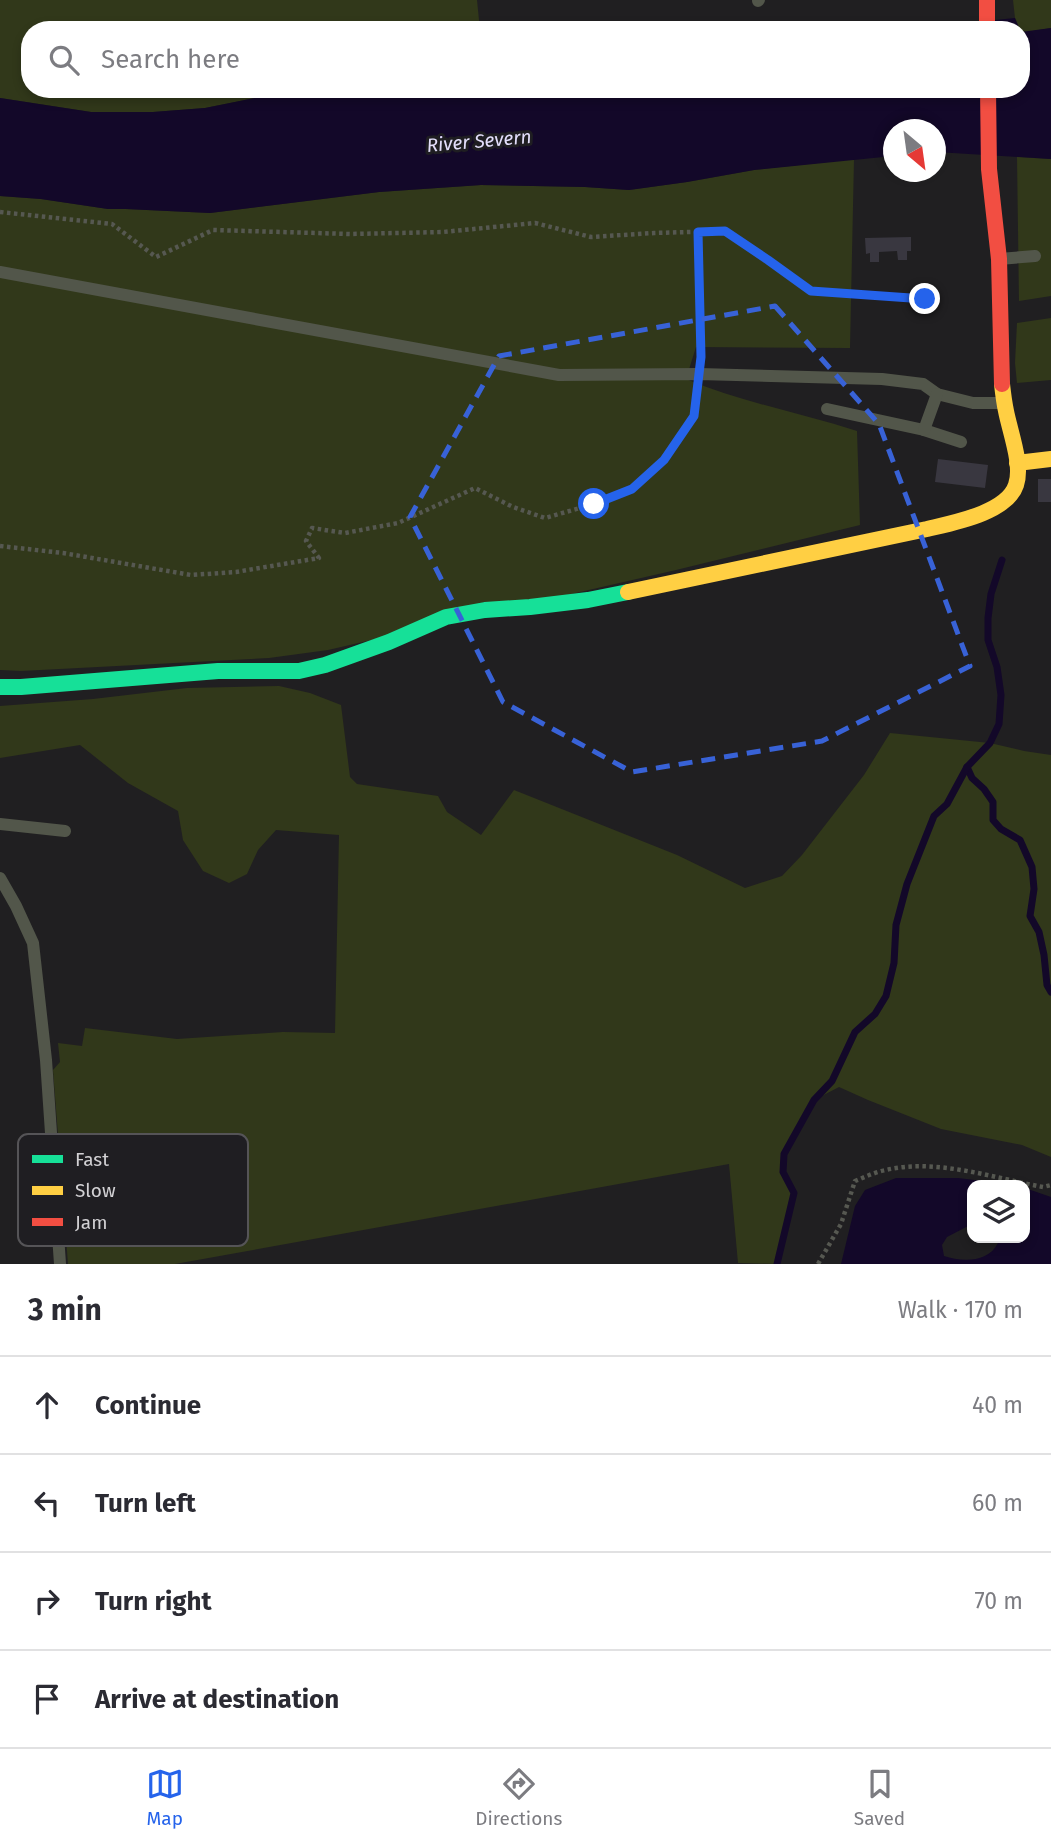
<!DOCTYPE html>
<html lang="en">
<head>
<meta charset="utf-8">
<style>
	body { margin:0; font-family:"Fira Sans",sans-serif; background:#f2f2f3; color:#2b2b33 }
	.controls { position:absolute; right:21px; bottom:21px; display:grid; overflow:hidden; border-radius:14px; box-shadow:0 4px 10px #0003 }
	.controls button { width:63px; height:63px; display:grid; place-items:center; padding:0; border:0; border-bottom:2px solid #e1e1e2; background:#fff; color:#2b2b33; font:35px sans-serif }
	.compass { position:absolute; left:883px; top:119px; width:63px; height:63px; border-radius:50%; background:#fff; box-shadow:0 4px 10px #0003; rotate:151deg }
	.stop { position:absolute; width:21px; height:21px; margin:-16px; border:5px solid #2563eb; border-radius:50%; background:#fff }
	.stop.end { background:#2563eb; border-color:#fff; box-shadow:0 2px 7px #0008 }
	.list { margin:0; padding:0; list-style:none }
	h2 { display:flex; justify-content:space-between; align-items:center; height:91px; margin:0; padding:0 28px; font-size:30px }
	h2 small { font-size:23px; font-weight:400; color:#7c7c81 }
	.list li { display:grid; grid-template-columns:46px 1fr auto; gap:21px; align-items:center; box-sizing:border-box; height:98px; padding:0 28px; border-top:2px solid #e1e1e2 }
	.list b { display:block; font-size:26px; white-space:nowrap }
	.list em { font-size:23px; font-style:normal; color:#7c7c81 }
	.icon { flex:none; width:38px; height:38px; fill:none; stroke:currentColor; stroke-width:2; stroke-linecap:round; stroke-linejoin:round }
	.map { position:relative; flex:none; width:1051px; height:1264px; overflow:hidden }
	.search { position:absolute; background:#fff; box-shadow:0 4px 10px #0003; left:21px; right:21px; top:21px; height:77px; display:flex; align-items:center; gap:18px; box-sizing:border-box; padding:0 24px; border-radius:28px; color:#7c7c81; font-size:26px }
	.sheet { height:483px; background:#fff }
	nav { display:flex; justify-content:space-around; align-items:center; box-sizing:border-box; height:98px; border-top:2px solid #e1e1e2; background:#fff; font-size:19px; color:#7c7c81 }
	nav a { display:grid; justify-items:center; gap:4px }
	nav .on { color:#2563eb }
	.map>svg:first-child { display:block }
	.green { fill:#31381a }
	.water { fill:#130829 }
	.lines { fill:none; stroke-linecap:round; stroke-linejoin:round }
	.stream { stroke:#130829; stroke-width:7 }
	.building { fill:#393740 }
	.path { stroke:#565851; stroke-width:4.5; stroke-dasharray:3.5 3.5; stroke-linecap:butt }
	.lane { stroke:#52564a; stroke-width:12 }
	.fast { stroke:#16e098; stroke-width:16 }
	.slow { stroke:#ffcf43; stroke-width:16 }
	.jam { stroke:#f24e42; stroke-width:16 }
	.route { stroke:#2563eb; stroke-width:9 }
	.marked { fill:none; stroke:#3862d7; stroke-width:5; stroke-dasharray:14 9; stroke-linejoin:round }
	.labels { text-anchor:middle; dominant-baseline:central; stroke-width:6; stroke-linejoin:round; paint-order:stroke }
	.water-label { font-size:19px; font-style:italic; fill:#e3defb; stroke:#1f1e22 }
	.key { fill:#1f1e22; stroke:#555457; stroke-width:2 }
	.key-label { font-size:19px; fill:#d2d1d4 }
</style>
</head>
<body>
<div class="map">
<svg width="1051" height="1264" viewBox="0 0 1051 1264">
	<rect width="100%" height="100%" fill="#201f21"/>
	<g class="green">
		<path d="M0,0H477L480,30H30V89H289L279,93L205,108L153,112H91L0,98Z"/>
		<path d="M1013,0H1051V28L1021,33L1015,18Z"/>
		<path d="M1017,157L1051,159V296L1019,301Z"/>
		<path d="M854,159L850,348L696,347L686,379C741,402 801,413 857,431L860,525L676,570L328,650L269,658L21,671L0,670V196L41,199L108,209H126L210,213L379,192L481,185L585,187L629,190L687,182L754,170Z"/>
		<path d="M1051,318V380L1017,383L1015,363L1017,323Z"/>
		<path d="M279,686L310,693L341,705L350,777L357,784L438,796L447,812L481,835L514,790L677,855L745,888L782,876L802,855L864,775L890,733L990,743L1024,751L1051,755V1157L1022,1145L941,1129L868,1100L839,1087L814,1100L784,1154L783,1172L794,1193L777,1264L738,1263L729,1164L175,1264H68L53,1070L60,1062L58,1043L82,1046L85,1028L177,1039L283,1032L335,1033L339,835L276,830L258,850L247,874L229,883L203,871L183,840L178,811L128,783L80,745L0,758V706L93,699L187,688Z"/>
	</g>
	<g class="water">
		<path d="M1015,18L1020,30H897Z"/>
		<path d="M1051,28V159L936,152V130H894L893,156L754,170L687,182L629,190L585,187L481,185L379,192L210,213L126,209H108L41,199L0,196V98L91,112H153L205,108L279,93L289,89H1021V32Z"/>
		<path d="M896,1178H958L1015,1185H972V1224L947,1237L942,1245L944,1256C962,1262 988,1263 998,1243L997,1238H1025V1188L1051,1197V1264H841L855,1206L865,1190Z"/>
	</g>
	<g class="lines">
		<g class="stream">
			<path d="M967,767L972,778L984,789L993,802V820L1001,829L1020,840L1032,867L1034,889L1030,916L1039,932L1044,955L1047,985L1051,992"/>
			<path d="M777,1264L794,1193L783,1172L784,1154L814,1100L832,1081L855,1032L875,1014L886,996L894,963L896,925L907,884L934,816L947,804L967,767L990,743L999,724L1001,695L997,667L988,640V618L991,594L1002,560"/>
		</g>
	</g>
	<g class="building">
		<path d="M911,237V251H907V260H898L897,251L879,252V262H870V253L866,254L865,238Z"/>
		<path d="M938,459L988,465L985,488L935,482Z"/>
		<rect x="1038" y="479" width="13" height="23"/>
	</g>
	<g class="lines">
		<g class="path">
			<path d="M0,212L112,224L156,257L213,230L350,234L443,232L535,223L591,237L654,233L725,231L768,260L811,291L925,299"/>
			<path d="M698,232L701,359"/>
			<path d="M0,546L63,553L191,575L236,572L319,558L306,541L312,528L345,533L398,523L475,488L513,507L545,518L594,504L632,489L664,460L694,416L697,388"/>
			<path d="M818,1264L841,1224L855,1181C865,1177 875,1172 886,1170C936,1158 994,1178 1043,1187L1051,1185"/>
		</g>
		<g class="lane">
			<path d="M758,1L759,0"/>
			<path d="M999,259L1035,256"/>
			<path d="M0,272L559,375L699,374L882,379L923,384L937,394L973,403H1004"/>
			<path d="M827,409L924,430L961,442"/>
			<path d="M924,430L937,394"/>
			<path d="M0,824L65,831"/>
			<path d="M0,878L16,906L33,943L46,1060L60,1264"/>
		</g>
		<path class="fast" d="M0,687H21L218,671H299L325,665L389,642L446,617L485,610L530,607L588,600L628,592"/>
		<g class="slow">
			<path d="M1017,463L1051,459"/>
			<path d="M628,592L927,529C952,523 1007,513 1016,485C1023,465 1010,432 1006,411C1004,402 1003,393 1002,384"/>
		</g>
		<g class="jam">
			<path d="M987,0V30"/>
			<path d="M988,89L989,169L999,259L1002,384"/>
		</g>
	</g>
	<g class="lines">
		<path class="route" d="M594,504L632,489L664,460L694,416L701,357L698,232L725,231L768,260L811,291L925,299"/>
	</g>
	<path class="marked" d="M775,306L879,424L970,666L822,741L632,772L503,702L410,517L499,356Z"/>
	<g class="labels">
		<g class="water-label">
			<text transform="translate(479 141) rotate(-5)">River Severn</text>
		</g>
	</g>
	<rect x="18" y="1134" width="230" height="112" rx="10" class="key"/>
	<rect x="32" y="1155" width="31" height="8" fill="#16e098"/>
	<rect x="32" y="1186" width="31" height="9" fill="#ffcf43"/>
	<rect x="32" y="1218" width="31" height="8" fill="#f24e42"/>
	<g class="key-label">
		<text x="75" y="1166">Fast</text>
		<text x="75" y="1197">Slow</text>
		<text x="75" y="1229">Jam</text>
	</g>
</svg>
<div class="controls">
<button><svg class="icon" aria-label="layers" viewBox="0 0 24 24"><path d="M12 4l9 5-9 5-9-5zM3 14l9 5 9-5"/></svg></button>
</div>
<svg class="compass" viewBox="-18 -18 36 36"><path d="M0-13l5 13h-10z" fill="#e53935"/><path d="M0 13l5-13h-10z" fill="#7c7c81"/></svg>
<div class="stop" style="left:594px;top:504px"></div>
<div class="stop end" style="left:925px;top:299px"></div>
<div class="search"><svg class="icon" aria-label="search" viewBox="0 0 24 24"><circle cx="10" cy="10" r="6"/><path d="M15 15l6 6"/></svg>Search here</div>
</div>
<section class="sheet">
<h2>3 min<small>Walk · 170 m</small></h2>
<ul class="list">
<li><svg class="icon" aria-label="ahead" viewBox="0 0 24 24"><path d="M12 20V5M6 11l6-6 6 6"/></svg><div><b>Continue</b></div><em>40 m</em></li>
<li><svg class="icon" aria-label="left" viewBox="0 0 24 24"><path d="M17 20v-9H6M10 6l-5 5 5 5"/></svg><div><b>Turn left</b></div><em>60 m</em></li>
<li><svg class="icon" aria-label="right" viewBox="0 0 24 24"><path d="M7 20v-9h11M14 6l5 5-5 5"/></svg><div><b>Turn right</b></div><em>70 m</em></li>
<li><svg class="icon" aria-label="arrive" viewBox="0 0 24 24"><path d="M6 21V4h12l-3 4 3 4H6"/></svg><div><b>Arrive at destination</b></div></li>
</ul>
</section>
<nav>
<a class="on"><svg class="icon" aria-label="map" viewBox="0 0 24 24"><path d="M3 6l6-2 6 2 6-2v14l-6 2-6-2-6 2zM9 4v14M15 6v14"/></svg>Map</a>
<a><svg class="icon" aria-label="directions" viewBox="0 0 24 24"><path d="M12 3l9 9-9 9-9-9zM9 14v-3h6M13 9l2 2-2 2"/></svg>Directions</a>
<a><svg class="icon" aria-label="saved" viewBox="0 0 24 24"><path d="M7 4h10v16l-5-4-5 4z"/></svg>Saved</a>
</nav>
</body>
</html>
